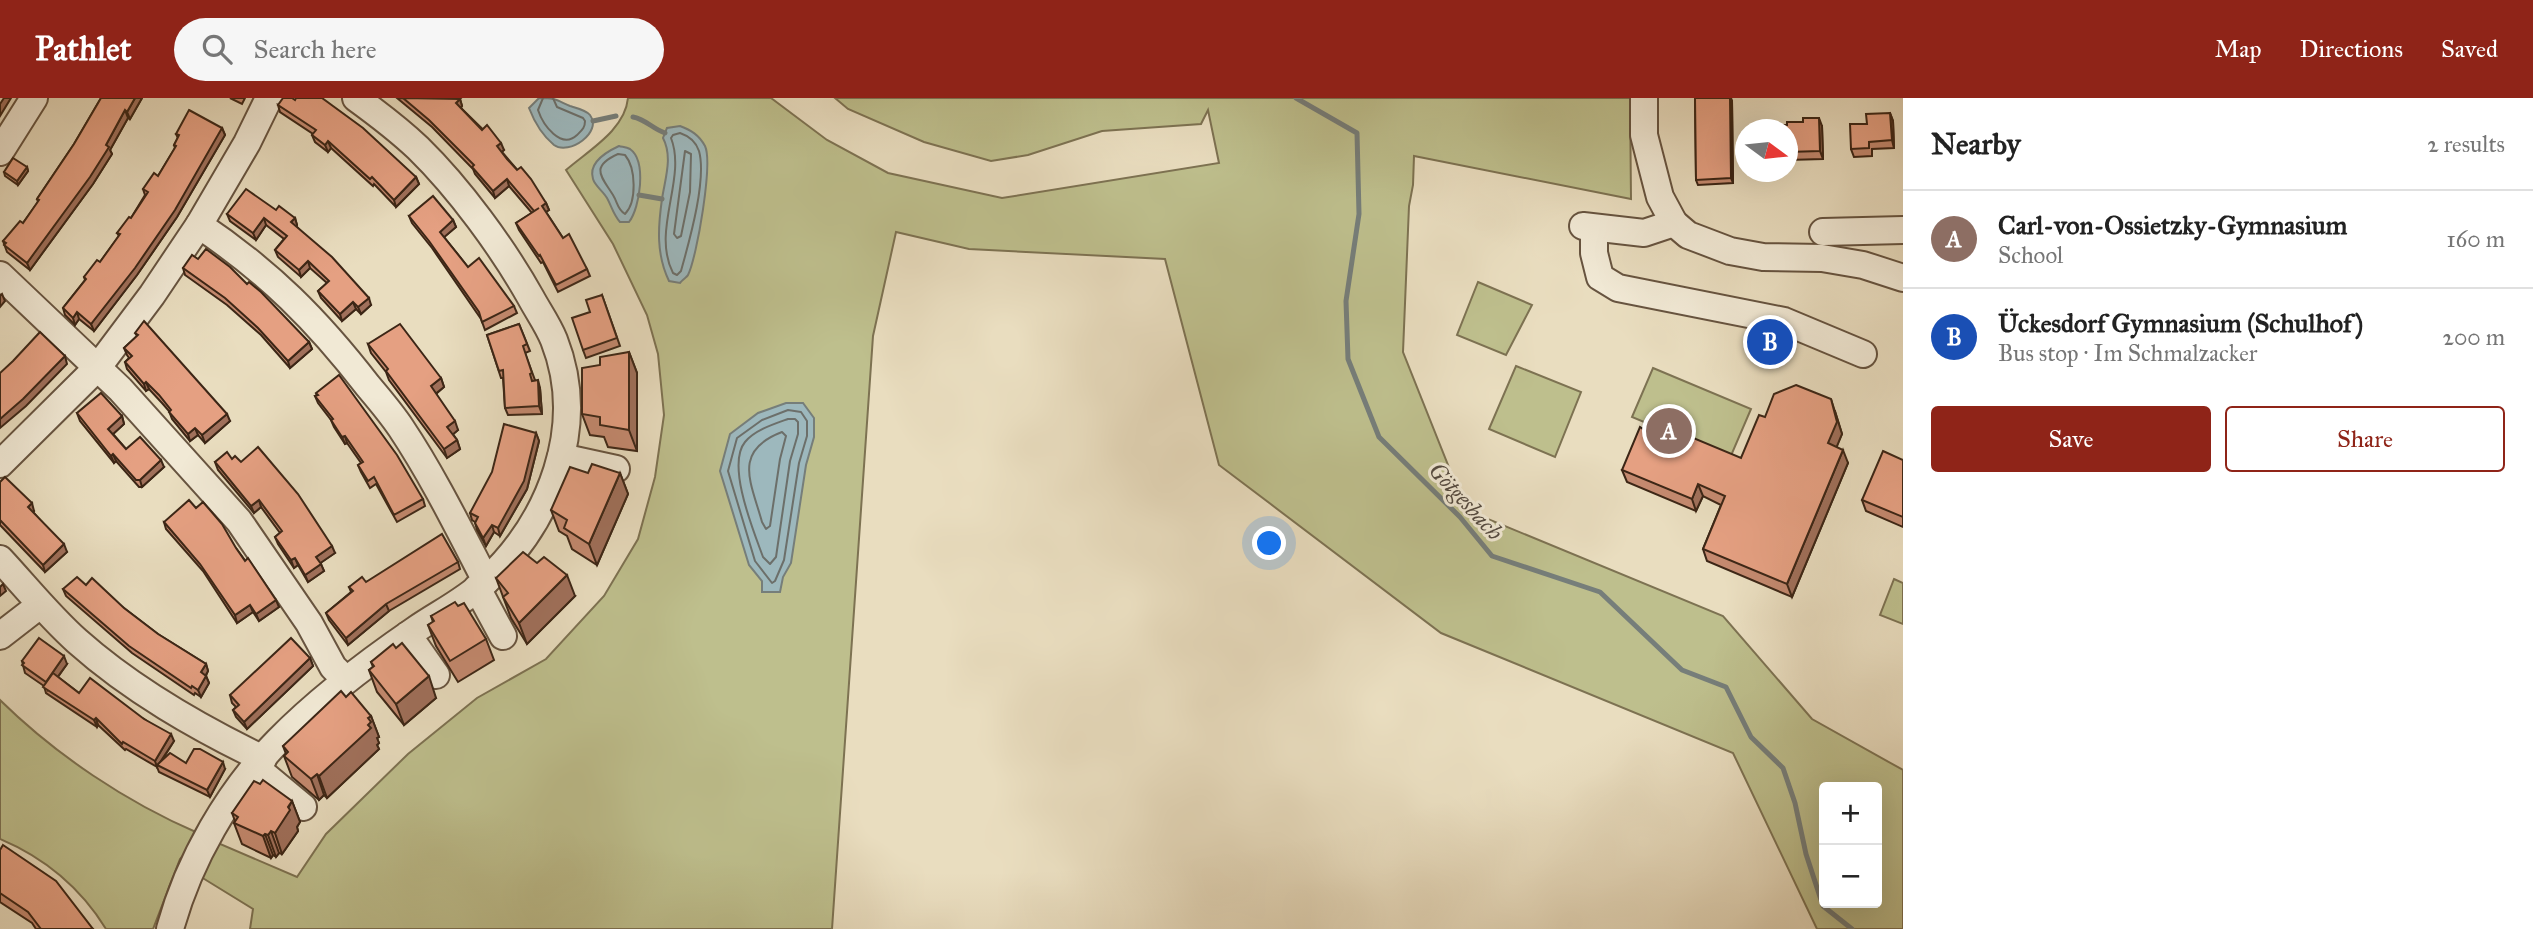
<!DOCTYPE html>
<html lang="en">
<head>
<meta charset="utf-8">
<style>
	body { margin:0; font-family:"IM FELL Great Primer",serif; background:#f6f6f6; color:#222 }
	.controls { position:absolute; right:21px; bottom:21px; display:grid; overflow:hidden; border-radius:7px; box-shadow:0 7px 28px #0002 }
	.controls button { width:63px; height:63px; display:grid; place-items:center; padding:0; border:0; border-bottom:2px solid #e0e0e0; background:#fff; color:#222; font:35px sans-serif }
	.compass { position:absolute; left:1735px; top:21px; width:63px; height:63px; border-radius:50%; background:#fff; box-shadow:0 7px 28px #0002; rotate:105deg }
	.you { position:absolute; left:1270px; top:446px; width:24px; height:24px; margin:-18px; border:5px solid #fff; border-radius:50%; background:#1a73e8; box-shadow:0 0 0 10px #1a73e833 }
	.badge { display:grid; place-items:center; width:46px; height:46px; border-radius:50%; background:#8f2418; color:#fff; font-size:23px; font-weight:700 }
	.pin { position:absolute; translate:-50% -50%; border:4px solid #fff; box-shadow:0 2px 7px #0006 }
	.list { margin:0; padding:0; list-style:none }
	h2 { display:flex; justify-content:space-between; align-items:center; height:91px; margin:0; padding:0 28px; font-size:30px }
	h2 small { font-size:23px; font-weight:400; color:#767676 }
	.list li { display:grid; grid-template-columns:46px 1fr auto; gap:21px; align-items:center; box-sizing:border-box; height:98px; padding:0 28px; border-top:2px solid #e0e0e0 }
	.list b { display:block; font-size:26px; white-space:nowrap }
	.list p { margin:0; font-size:23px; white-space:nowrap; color:#767676 }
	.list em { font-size:23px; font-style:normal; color:#767676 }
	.actions { display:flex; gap:14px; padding:21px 28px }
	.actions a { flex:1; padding:16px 0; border:2px solid #8f2418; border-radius:7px; text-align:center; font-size:24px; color:#8f2418 }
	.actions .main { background:#8f2418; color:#fff }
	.icon { flex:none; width:38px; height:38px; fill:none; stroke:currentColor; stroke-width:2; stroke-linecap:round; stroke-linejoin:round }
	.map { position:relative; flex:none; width:1903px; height:831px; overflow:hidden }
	header { display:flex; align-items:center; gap:42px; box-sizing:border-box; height:98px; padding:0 35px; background:#8f2418; color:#fff }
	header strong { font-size:33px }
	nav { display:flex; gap:38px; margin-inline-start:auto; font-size:24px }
	.search { width:490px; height:63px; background:#f6f6f6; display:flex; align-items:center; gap:18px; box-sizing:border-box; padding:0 24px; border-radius:38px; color:#767676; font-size:26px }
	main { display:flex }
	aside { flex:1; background:#fff }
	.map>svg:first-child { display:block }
	.green { fill:#bebf8d; stroke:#7d7252; stroke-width:2; fill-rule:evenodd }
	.water { fill:#9db8bd; stroke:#767e7a; stroke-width:2 }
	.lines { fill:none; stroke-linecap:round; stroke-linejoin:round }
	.shore { stroke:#6c6f6a; stroke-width:2 }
	.stream { stroke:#767e7a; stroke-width:5 }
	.minor-casing { stroke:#675440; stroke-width:30 }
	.minor { stroke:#f1e9d5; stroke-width:26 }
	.wall { fill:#c58a70; stroke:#3c2616; stroke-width:2 }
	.shaded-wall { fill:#a0705b; stroke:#3c2616; stroke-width:2 }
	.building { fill:#e5a082; stroke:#3c2616; stroke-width:2 }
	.labels { text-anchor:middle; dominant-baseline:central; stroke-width:6; stroke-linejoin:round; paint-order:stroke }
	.water-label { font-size:23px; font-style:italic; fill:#544a40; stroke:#f1e9d5 }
</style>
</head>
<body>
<header>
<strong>Pathlet</strong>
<div class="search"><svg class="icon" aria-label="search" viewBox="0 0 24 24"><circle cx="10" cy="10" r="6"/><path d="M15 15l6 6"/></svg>Search here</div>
<nav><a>Map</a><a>Directions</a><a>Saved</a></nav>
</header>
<main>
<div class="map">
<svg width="1903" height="831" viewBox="0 0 1903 831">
	<rect width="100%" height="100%" fill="#e9ddbf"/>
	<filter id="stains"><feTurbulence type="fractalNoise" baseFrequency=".00286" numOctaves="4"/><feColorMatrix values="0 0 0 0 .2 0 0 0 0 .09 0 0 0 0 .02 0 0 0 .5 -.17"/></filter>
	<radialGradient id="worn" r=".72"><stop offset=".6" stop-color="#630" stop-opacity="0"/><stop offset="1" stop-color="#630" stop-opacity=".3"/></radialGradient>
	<g class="green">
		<path d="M628,0H771L827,42L888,75L1002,100L1219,65L1208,12L1201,26L1102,33L1028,57L991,63L924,44L848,11L835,0H1630L1631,101L1414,58L1413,87L1409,108L1403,254L1466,412L1723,518L1812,621L1903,672V831H1817L1733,655L1441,535L1219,367L1165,161L969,151L896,134L873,238L832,831H250L253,811L201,779L218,745L297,779L326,736L408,656L477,600L546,561L604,498L638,441L655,379L664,317L658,256L647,217L613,146L566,72C589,52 625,32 628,0ZM1824,689H1877V805H1824Z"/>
		<path d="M1478,184L1532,207L1506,257L1457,237Z"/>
		<path d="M1516,268L1581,294L1555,359L1489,331Z"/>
		<path d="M1653,270L1751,311L1730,360L1632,319Z"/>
		<path d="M1894,481L1903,485V526L1880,517Z"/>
		<path d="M0,602C56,657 126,704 198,735L190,751L180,761L153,831H106C80,789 45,760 0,741Z"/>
	</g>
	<g class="water">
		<path d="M539,0C556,0 556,2 570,8C577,10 586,12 590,17C603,34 569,58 554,47C543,38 534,23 529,10Z"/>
		<path d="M680,28C691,32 699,37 705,48C713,65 697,159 688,177C687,179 681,183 680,185L669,183C656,156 658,129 662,101C665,81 673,59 663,40L667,30Z"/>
		<path d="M619,48C622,49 626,49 630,51C647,63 640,110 629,124H620C613,116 612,109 607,100C603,93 595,88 593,81C588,65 606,54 619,48Z"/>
		<path d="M786,305H803L814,320V339L806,367L791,465L783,479L780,494H762V483L749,467L720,373L730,336L758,315Z"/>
	</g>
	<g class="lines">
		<g class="shore">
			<path d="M543,0L538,12C543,27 561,52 577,37C582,32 585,30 585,23L583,20L557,9L553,0"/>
			<path d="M680,35C689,38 696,44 699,53C707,82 689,144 681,173L677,177L673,175C651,132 687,81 671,40L673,37Z"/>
			<path d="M685,53L691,56L690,94L681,138L677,140L674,136Z"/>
			<path d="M618,56L625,57C636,70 637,104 625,116C617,111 618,105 613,97C602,79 589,69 618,56Z"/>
			<path d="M788,312L801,314L807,323V338L799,365L784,462L775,483L772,485L755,463L728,373L737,340L762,322Z"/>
			<path d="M788,321H795L798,324V336L790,363L776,459L770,466L763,459C754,434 726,367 745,344C755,332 774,326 788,321Z"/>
			<path d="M782,334L786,338L780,361L770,428L766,431L762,424C751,384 732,353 782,334Z"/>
		</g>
		<g class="stream">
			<path d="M1296,0L1357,35L1359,116L1346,203L1348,261L1379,339L1460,419L1492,458L1600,494L1682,572L1726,589L1751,639L1783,670L1795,705L1806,756L1823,808L1852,831"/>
			<path d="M633,19C645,21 653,31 665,35"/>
			<path d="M593,23L616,18"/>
			<path d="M639,97L662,101"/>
		</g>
		<g class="minor-casing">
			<g id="minor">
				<path d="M1644,0V37L1660,99L1674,125L1688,137L1730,153L1763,159L1822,160L1863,167L1903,180"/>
				<path d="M0,54L34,0"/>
				<path d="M199,127C269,174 317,222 368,288C379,301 391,315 401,330C433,378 459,431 486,483"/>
				<path d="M1583,128L1644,135L1674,125"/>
				<path d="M1594,131V155L1600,179L1618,190L1784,223L1863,256"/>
				<path d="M1823,134L1903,132"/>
				<path d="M0,177L120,291L239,423L309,525L333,569L346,582"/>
				<path d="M561,359L616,371"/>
				<path d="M0,366L98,269L152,197L199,127L247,45L269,0"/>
				<path d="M0,461C26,489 49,518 77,543C132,592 197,629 263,661"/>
				<path d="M477,490L503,538"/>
				<path d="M408,537L436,577"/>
				<path d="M0,538L40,507"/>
				<path d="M256,670L303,709"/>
				<path d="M170,831C189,762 228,694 278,643C319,601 367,565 415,532C438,516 465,503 485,484C551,423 588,328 554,242C548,227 538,213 531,200C503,150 459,90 418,50C399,32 378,16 356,0"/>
			</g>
		</g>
		<use href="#minor" class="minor"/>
	</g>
	<g class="wall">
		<path d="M101,0H142L130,21L128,20L110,52L112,56L93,86L30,172L7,154L3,143L23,125L38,104L37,101L74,46Z"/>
		<path d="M230,0H245L242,6Z"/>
		<path d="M397,0L460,1L462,8L461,10L504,52L502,54L546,105L549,112L546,114L563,140L587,171L590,178L558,194L543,164L541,165L519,132L516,125L532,115L509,88L495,100L475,76L473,71L432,29Z"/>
		<path d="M1695,0H1731L1732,3L1733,85L1698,87L1696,82Z"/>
		<path d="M278,7L416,79L419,86L396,109L374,86L373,88L331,50L328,54L315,44L312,37L313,36L280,14Z"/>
		<path d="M1890,15L1893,23L1894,50L1872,51V58L1854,59L1851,51L1867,26Z"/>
		<path d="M1822,28L1823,61L1788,62V32Z"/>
		<path d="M222,30L225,37L177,119L137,177L94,233L79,221L75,227L65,217L63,210L85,182L84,179L100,164L119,138L117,135L131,120L145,97L143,91L158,78L175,50L174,47L178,40L176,36Z"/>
		<path d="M27,69L28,73L18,87L5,78L4,74Z"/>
		<path d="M276,112L295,120L297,127L296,128L371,207L361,216L356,211L342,223L321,200L318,193L327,185L310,170L301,179L278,159L275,152L284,141L266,127L256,142L230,123L227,116Z"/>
		<path d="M409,118L453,122L456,129L444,139L468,169L514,208L517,215L485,232L481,221L432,150L412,125Z"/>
		<path d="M198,161L247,186L309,244L312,251L290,270L261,237L227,207L185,177L183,170Z"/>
		<path d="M602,197L620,248L586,260L583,252L590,214Z"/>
		<path d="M519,226L530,253L525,255L535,282L540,290L542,316L508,317L505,310L503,280H501L487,237Z"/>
		<path d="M135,235L230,323L205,345L198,337L190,343L172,321L169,313L162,305L149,291L146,293L127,271L125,264L129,260L127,257L124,250L137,238Z"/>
		<path d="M368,246L441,280L444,289L436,296L458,332L453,336L457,342L460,351L447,360L389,282L386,274L371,255Z"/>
		<path d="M629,254L637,275V353L608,349L604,339L590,337L582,316L600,267Z"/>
		<path d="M316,295L423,401L425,408L397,424L376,386L370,390L361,374L358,367L361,365L347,345L345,346L334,329L331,322L318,305L315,298L317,297Z"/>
		<path d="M1835,313L1842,336L1836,349L1848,365L1792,499L1707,463L1703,451L1721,407L1703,398L1696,413L1627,384L1622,372L1741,360L1765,319Z"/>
		<path d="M77,315L122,318L124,326L113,336L126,351L164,369L142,389H139L116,363L114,365L80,323Z"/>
		<path d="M536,335L539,343L527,391L500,438L494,434L486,448L477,432L475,424L472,422L470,415Z"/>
		<path d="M232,361L335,455L320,465L324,473L308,484L298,467L294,470L278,446L275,439L280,435L261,409L254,415L218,372L215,364Z"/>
		<path d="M1903,362V429L1866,413L1862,402Z"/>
		<path d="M588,375H620L628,396L597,467L572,451L567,438L559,433L551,412Z"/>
		<path d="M0,384L34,413L33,414L67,454L45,474L0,427Z"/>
		<path d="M164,424L236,450L279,509L259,523L253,514L237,525L203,473L166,431Z"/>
		<path d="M458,464L460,471L389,513L348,547L329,522L326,515L351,494L349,489L366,484Z"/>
		<path d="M496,480L575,498L527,546L511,520Z"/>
		<path d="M86,487L124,510L158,536L206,566L208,573L206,578L209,585L201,599L195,595L194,597L132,555L66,498L63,491Z"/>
		<path d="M458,508L486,541L494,562L458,584L436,548L428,527L433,524L431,518Z"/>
		<path d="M396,550L436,600L404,627L377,594L369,572L373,569L371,564Z"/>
		<path d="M310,560L313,568L247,631L236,619L233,612L236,609L232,605L230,597Z"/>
		<path d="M22,563L67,566L58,579L79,595L144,621L174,643L161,664L186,665L225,671L210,699L159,674L157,669L126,651L125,652L98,627L97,629L46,595L44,588L25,575Z"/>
		<path d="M346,599L371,618L379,639L377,640L379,645L377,647L379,651L327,700L324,697L319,702L292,679L284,658L286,656L283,648Z"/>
		<path d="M292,703L300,724L297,729L298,733L282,756L279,755L276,759L273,757L271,760L242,746L234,725L235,723L232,715Z"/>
		<path d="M0,752L93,831H36L32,825L0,804Z"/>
	</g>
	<g class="shaded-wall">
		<path d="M4,0H11L0,18V6Z"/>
		<path d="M135,0H142L130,21L127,14Z"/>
		<path d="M1730,0L1732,3L1733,85L1731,80Z"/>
		<path d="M460,1L462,8L458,12L456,5Z"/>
		<path d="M125,12L128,20L110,52L112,56L93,86L30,172L27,165L106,47Z"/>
		<path d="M1890,15L1893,23L1894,50L1892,42Z"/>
		<path d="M1819,20L1822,28L1823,61L1820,53Z"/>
		<path d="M222,30L225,37L177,119L137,177L94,233L91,226Z"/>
		<path d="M328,43L331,50L328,54L325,47Z"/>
		<path d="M501,45L504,52L500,55L497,48Z"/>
		<path d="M27,69L28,73L18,87L17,83Z"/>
		<path d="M416,79L419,86L396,109L394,102Z"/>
		<path d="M507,81L509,88L495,100L493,93Z"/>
		<path d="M546,105L549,112L544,115L542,108Z"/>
		<path d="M264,120L266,127L256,142L253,135Z"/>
		<path d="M295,120L297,127L294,131L291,124Z"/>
		<path d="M453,122L456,129L442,141L440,134Z"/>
		<path d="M308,163L310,170L301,179L299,172Z"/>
		<path d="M2,196L5,203L0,209V198Z"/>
		<path d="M369,200L371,207L361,216L358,209Z"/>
		<path d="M353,204L356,211L342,223L340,216Z"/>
		<path d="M77,214L79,221L75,227L73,220Z"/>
		<path d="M309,244L312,251L290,270L288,263Z"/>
		<path d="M629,254L637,275V353L629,332Z"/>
		<path d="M65,258L67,266L26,308L0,330V321Z"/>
		<path d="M441,280L444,289L434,297L431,288Z"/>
		<path d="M538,282L540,290L542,316L539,308Z"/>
		<path d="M146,284L149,291L146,293L144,286Z"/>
		<path d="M1831,301L1842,336L1833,358L1828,345Z"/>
		<path d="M227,316L230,323L205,345L202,337Z"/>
		<path d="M122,318L124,326L111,338L108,331Z"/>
		<path d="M455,323L458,332L451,338L447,329Z"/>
		<path d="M195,330L198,337L190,343L188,336Z"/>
		<path d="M536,335L539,343L527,391L500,438L498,430Z"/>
		<path d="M345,338L347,345L345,346L342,339Z"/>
		<path d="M457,342L460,351L447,360L444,351Z"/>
		<path d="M1843,352L1848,365L1792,499L1787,486Z"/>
		<path d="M113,356L116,363L114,365L111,358Z"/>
		<path d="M161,362L164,369L142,389L140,382Z"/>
		<path d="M620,375L628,396L597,467L589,446Z"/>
		<path d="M1698,386L1703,398L1696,413L1692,401Z"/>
		<path d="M259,402L261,409L254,415L251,408Z"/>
		<path d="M32,405L34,413L31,417L28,409Z"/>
		<path d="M492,427L494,434L486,448L483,440Z"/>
		<path d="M64,446L67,454L45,474L43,467Z"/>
		<path d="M332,448L335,455L319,466L316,459Z"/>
		<path d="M295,460L298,467L294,470L291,462Z"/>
		<path d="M321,466L324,473L308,484L305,477Z"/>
		<path d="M567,477L575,498L527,546L519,525Z"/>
		<path d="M3,486L6,493L0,498V489Z"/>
		<path d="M276,502L279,509L259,523L256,516Z"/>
		<path d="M386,506L389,513L348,547L346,540Z"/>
		<path d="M250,507L253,514L237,525L235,517Z"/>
		<path d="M64,558L67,566L48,592L46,584Z"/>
		<path d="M310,560L313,568L247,631L244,624Z"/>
		<path d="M206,566L208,573L203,582L201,574Z"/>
		<path d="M206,578L209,585L201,599L198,592Z"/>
		<path d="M429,578L436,600L404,627L396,606Z"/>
		<path d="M371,618L379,639L377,640L379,645L377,647L379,651L327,700L319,678L368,627V620Z"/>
		<path d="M96,620L98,627L97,629L94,622Z"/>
		<path d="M171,636L174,643L157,669L155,663Z"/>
		<path d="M223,664L225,671L210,699L207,692Z"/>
		<path d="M317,676L324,697L319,702L311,681Z"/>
		<path d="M292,703L300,724L297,729L298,733L282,756L275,735Z"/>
		<path d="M271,733L279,755L276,759L268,737Z"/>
		<path d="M265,736L273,757L271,760L263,738Z"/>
	</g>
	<g class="building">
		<path d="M101,0H135L127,14L125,12L106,47L109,49L90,79L27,165L4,147L6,145L3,143L20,123L23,125L39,102L37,101L74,46Z"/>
		<path d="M283,0H292L295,2L296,0H322L363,30L416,79L394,102L372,79L370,81L328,43L325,47L312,37L316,32L278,7Z"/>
		<path d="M403,0L460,1L456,5L482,32L487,27L501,45L497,48L507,61L517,72L521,69L531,81L546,105L542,108L563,140L569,136L587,171L556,187L540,157L539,158L516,125L539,110L534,113L507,81L493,93L472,69L474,67L429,22Z"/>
		<path d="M1695,0H1730L1731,80L1696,82Z"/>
		<path d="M189,12L222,30L175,112L135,170L91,226L77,214L73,220L63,210L86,181L84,179L97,162L100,164L120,136L117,135L129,119L131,120L148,94L143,91L154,75L158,78L176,48L174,47L179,37L176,36Z"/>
		<path d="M1890,15L1892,42L1869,44V50L1851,51L1850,26H1867L1866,16Z"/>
		<path d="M1803,20H1819L1820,53L1788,54V32H1778L1777,27H1787V24H1803Z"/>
		<path d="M13,60L27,69L17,83L4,74Z"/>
		<path d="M246,91L276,112L279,108L295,120L291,124L332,159L369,200L358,209L353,204L340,216L318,193L329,183L308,163L299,172L275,152L287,138L264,120L253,135L227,116Z"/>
		<path d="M433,98L453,122L440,134L468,169L479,160L514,208L482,224L479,214L429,143L409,118Z"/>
		<path d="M206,151L230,169L247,186L249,184L261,194L309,244L288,263L258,230L225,200L183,170L192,157L198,161Z"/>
		<path d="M602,197L617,240L583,252L572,220L590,214L586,202Z"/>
		<path d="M144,223L227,316L202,337L195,330L188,336L169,314L171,312L159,297L146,284L144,286L125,264L132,258L124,250L138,237L135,235Z"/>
		<path d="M400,226L441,280L431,288L455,323L447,329L457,342L444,351L386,273L388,271L368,246Z"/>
		<path d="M519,226L527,246L523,248L532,275L530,276L532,283L538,282L539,308L505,310L503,272L499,273L487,237Z"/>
		<path d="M40,234L65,258L23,301L0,321V275L13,263Z"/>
		<path d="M629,254V332L600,327V319L582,316V270L600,267V259Z"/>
		<path d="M339,277L397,357L423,401L394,417L374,379L368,383L358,367L363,364L345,338L342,339L331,322L333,321L315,298L318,297L316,295Z"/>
		<path d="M1796,287L1831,301L1837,324L1828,345L1843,352L1787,486L1703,451L1725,398L1698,386L1692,401L1622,372L1640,329L1643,331L1648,321L1741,360L1759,317L1765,319L1774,296Z"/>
		<path d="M101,295L122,318L108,331L126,351L140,339L161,362L140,382H136L113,356L111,358L77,315Z"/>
		<path d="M504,326L536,335L524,383L498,430L492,427L483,440L475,425L478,419L470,415L492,374Z"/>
		<path d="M258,349L298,396L332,448L316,459L321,466L305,477L295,460L291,462L275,439L282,433L259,402L251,408L215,364L227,354L232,361L235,358L241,364Z"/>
		<path d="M1883,353L1903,362V419L1862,402Z"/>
		<path d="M592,366L620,375L589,446L564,430L567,422L551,412L570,369L588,375Z"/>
		<path d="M5,379L32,405L28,409L64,446L43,467L0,422V384Z"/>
		<path d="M189,402L196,410L203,404L222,426L236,450L245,463L248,460L276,502L256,516L250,507L235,517L200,466L164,424Z"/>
		<path d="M442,436L458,464L386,506L346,540L326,515L353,493L349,489L362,479L366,484Z"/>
		<path d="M523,454L537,465L544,459L567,477L519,525L503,499L508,495L496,480Z"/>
		<path d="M77,479L86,487L92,480L124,510L158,536L206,566L201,574L206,578L198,592L192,588L191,590L129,548L63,491Z"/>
		<path d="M455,504L458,508L464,505L486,541L450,563L428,527L434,523L431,518Z"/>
		<path d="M39,540L64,558L46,584L22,567L24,565L22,563Z"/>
		<path d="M291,540L310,560L244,624L233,612L239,607L230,597Z"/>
		<path d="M402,545L429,578L396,606L369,572L374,568L371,564L393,546L396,550Z"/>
		<path d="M53,575L79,595L90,580L144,621L171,636L155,663L123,644L122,646L96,620L94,622L43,589Z"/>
		<path d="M341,593L346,599L351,594L371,618L368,620L371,624L368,627L371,630L319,678L317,676L311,681L284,658L288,654L283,648Z"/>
		<path d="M194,651H200L223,664L207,692L157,667L170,655L186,665Z"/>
		<path d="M263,682L292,703L288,709L290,712L275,735L271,733L268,737L265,736L263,738L234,725L238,719L232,715L254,683L260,686Z"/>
		<path d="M3,747L56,783L93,831H41L28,814L0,795V752Z"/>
	</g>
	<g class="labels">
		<g class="water-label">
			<text transform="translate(1466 403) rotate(47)">Götgesbach</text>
		</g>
	</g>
	<rect width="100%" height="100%" filter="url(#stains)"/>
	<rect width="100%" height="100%" fill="url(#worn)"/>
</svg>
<div class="controls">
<button>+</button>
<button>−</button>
</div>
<svg class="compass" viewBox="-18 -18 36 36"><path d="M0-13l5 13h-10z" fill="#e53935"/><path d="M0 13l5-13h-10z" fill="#767676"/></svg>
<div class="you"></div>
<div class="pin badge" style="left:1669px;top:333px;background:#8d6e63">A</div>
<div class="pin badge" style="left:1770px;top:244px;background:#1a4fb4">B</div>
</div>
<aside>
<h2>Nearby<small>2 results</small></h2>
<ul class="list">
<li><span class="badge" style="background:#8d6e63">A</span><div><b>Carl-von-Ossietzky-Gymnasium</b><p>School</p></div><em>160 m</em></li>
<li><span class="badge" style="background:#1a4fb4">B</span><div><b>Ückesdorf Gymnasium (Schulhof)</b><p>Bus stop · Im Schmalzacker</p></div><em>200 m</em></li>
</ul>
<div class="actions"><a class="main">Save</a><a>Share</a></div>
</aside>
</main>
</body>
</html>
